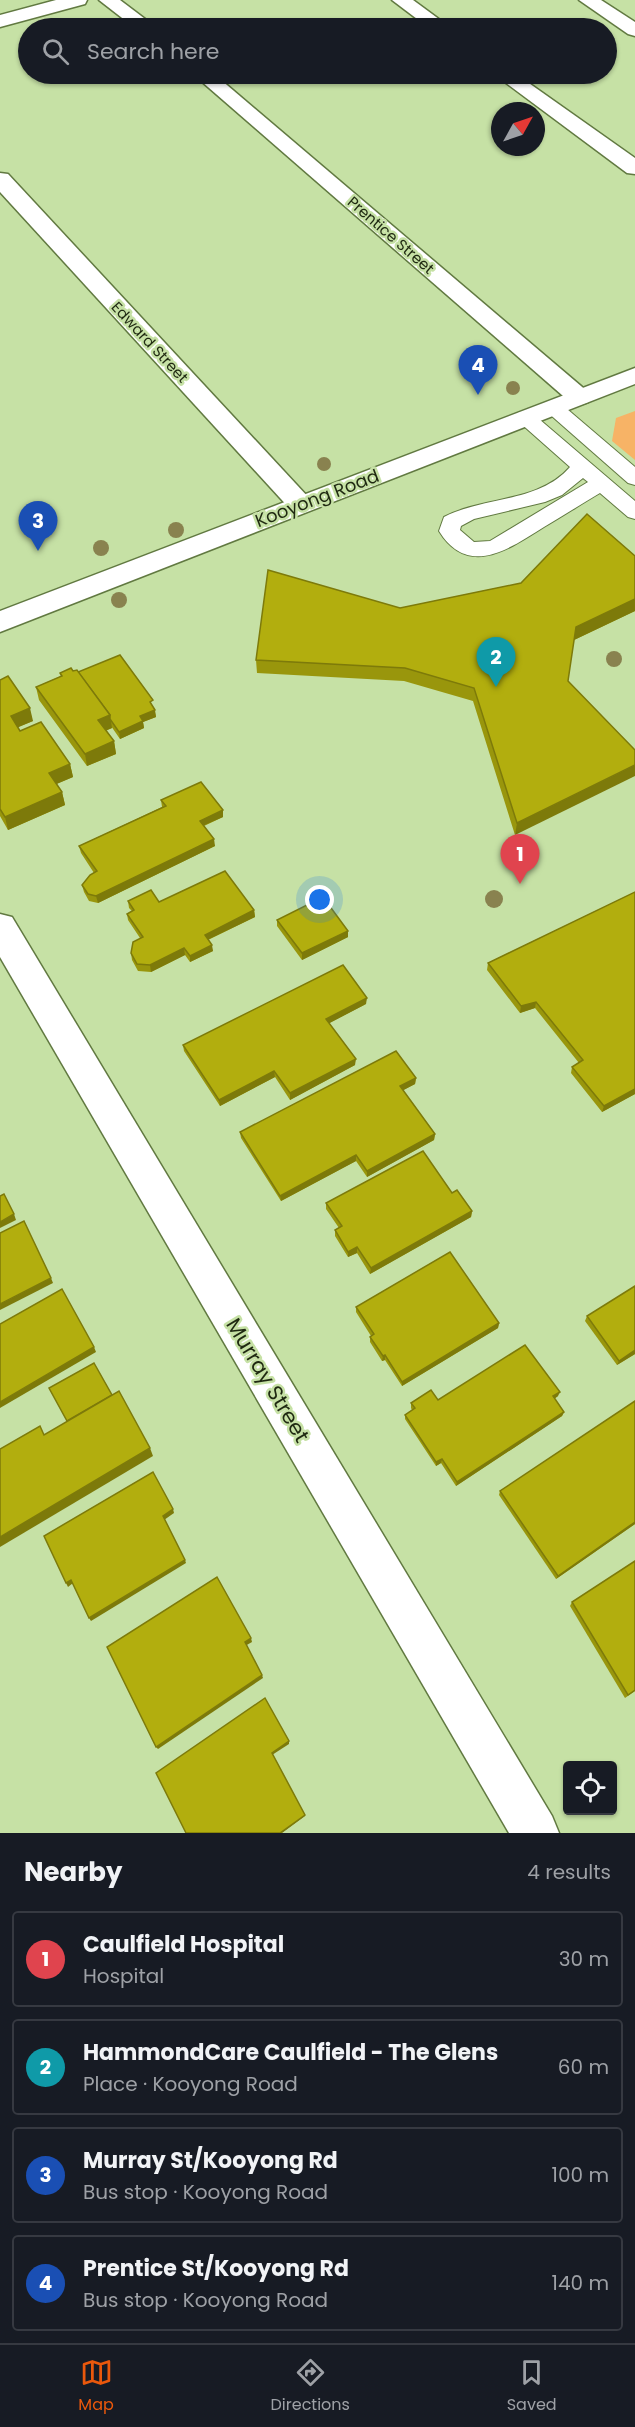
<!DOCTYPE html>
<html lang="en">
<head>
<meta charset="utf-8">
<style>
	body { margin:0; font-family:Poppins,sans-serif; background:#20242c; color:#f1f3f6 }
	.controls { position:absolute; right:18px; bottom:18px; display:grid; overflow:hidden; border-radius:6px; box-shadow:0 2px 4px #0004 }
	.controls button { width:54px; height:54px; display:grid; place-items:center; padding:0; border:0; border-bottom:2px solid #363941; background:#171b24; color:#f1f3f6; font:30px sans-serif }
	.compass { position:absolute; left:491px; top:102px; width:54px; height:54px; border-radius:50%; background:#171b24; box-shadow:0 2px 4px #0004; rotate:50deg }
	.you { position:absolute; left:320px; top:900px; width:21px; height:21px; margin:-15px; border:4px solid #fff; border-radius:50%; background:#1a73e8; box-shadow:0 0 0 9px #1a73e833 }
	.badge { display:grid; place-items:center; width:39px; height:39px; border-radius:50%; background:#ea580c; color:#fff; font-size:20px; font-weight:700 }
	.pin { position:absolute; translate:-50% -50px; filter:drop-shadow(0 2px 3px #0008) }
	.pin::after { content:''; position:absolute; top:32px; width:21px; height:18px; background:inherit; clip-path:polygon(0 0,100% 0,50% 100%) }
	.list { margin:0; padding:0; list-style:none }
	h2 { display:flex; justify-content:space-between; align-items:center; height:78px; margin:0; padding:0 24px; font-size:26px }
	h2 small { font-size:20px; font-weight:400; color:#9ea1a6 }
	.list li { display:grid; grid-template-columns:39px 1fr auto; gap:18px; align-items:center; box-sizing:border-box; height:96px; margin:0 12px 12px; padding:0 12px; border:2px solid #363941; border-radius:6px }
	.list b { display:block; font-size:22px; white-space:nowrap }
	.list p { margin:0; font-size:20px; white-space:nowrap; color:#9ea1a6 }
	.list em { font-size:20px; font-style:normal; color:#9ea1a6 }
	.icon { flex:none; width:33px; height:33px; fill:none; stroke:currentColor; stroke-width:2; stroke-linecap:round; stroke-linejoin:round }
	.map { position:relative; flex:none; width:635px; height:1833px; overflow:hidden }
	.search { position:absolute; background:#171b24; box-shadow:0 2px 4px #0004; left:18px; right:18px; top:18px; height:66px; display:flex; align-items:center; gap:15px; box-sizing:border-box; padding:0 21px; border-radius:33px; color:#9ea1a6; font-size:22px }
	.sheet { height:510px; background:#171b24 }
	nav { display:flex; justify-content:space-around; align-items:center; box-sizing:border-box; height:84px; border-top:2px solid #363941; background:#171b24; font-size:16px; color:#9ea1a6 }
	nav a { display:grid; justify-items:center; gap:3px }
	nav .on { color:#ea580c }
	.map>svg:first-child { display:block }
	.green { fill:#f7b366 }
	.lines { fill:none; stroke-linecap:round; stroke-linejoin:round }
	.lane-casing { stroke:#617941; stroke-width:2 }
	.street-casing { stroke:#617941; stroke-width:3 }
	.secondary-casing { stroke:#617941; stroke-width:3 }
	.lane { fill:#fff; fill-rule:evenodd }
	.street { fill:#fff; fill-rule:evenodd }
	.secondary { fill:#fff; fill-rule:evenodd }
	.tree { fill:#89824f }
	.wall { fill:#99960c }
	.shaded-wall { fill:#7d7a0a }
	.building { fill:#b2ae0e; stroke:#7d7a0a; stroke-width:1.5 }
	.labels { text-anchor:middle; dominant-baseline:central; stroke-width:5; stroke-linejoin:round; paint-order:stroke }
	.far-street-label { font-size:15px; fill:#1f2911; stroke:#c6e1a5 }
	.street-label { font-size:18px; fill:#1f2911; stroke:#c6e1a5 }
	.near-street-label { font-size:21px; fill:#1f2911; stroke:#c6e1a5 }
</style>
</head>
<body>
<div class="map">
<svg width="635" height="1833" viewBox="0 0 635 1833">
	<rect width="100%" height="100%" fill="#c6e1a5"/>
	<path class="green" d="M635,411V460L612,441L616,418Z"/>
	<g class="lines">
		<g class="lane-casing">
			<g id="lane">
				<path d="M553,401L560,403L635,467V485L628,483L546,411L543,407L546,403Z"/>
				<path d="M525,411L532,413L635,501V519L628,517L600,493C581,504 563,516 544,527C509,549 468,578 439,531L444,517C484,496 539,503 570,467L518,421L515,417L518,413ZM583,478L588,482L490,541L474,542L460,530L461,526L474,519L545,502L562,495Z"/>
			</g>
		</g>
		<g class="street-casing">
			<g id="street">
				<path d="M56,0H87L85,4L0,27V15Z"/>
				<path d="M99,0H120L157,28H135Z"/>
				<path d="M392,0H413L451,28H429Z"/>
				<path d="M579,0H601L635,22V36L628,34Z"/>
				<path d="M193,74H214L588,392L591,397L588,402L579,405L570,402Z"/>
				<path d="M494,74H516L635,158V174L627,173Z"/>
				<path d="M0,173L8,174L309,498L313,504L309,510L300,513L291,510L0,192Z"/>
				<path d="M0,914L12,917L552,1816L559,1833H509L0,957Z"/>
			</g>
		</g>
		<g class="secondary-casing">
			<path id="secondary" d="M635,368V384L0,632V611Z"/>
		</g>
		<use href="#lane" class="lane"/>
		<use href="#street" class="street"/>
		<use href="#secondary" class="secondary"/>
	</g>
	<g class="tree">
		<circle cx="513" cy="388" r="7"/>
		<circle cx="324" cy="464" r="7"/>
		<circle cx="176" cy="530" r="8"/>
		<circle cx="101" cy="548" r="8"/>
		<circle cx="119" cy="600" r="8"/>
		<circle cx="614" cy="659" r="8"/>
		<circle cx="494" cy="899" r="9"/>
	</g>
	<g class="wall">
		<path d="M635,556V611L574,640L515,835L473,701L404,681L257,673L256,660L400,608L521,583Z"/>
		<path d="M73,671L78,672L154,708L156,717L143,722L144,728L120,739L111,726L112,728L106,730L114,741L116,754L87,766L39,700L36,687L61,676L60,673Z"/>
		<path d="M0,680L33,721L18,727L20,731L70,764L73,777L56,784L62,792L65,805L8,830L0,816Z"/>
		<path d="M161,800L223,817L204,826L215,846L98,903L89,901L84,892L82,885L94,873L81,853L79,846L162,807Z"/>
		<path d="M635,892V1094L602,1112L571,1073L572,1067L579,1063L535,1008L520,1013L487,970L488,963Z"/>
		<path d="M128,901L159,902L254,910L255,917L208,940L213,951L190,962L185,955L151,972L138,971L132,960L131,953L140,938L128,920L127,914L132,911L129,908Z"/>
		<path d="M277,920L348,931V937L302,960L277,926Z"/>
		<path d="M366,1004L329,1023L355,1065L290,1100L275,1077L220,1106L184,1051L183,1045Z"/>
		<path d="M416,1078L415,1084L403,1090L435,1134L434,1140L367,1177L356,1161L281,1201L241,1138L240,1132Z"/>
		<path d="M452,1193L472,1211L471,1217L370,1274L357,1253L348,1257L335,1236V1230L339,1228L326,1209V1203Z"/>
		<path d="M356,1307L499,1323L498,1328L402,1386L385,1360L382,1361L370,1342V1337L371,1336L356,1312Z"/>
		<path d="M587,1316L635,1354L617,1365L585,1321Z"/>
		<path d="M558,1396L554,1399L564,1412L562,1416L456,1486L441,1463L436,1466L405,1419V1415L412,1410L411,1408V1403L438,1400Z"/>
		<path d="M500,1491L635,1524L556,1579L499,1495Z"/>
		<path d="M572,1602L635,1691L625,1698L570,1606Z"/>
	</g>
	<g class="shaded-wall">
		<path d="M635,599V611L574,640L576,627Z"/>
		<path d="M30,708L33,721L14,729L11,716Z"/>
		<path d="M155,710L156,717L143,722L144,728L120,739L119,732L140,716Z"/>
		<path d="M110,715L112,728L101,733L98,720Z"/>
		<path d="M114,741L116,754L87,766L85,754Z"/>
		<path d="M70,764L73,777L52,786L49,773Z"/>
		<path d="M635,765V776L515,835L517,823Z"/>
		<path d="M62,792L65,805L8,830L5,817Z"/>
		<path d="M223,810V817L200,827V821Z"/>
		<path d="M214,839L215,846L98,903L96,896Z"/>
		<path d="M254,910L255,917L205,941V935Z"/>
		<path d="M348,931V937L302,960V953Z"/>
		<path d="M212,945L213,951L190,962V956Z"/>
		<path d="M184,948L185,955L151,972L150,965Z"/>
		<path d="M367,998L366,1004L326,1025V1019Z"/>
		<path d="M536,1002L535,1008L520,1013L521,1006Z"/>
		<path d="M356,1059L355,1065L290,1100V1093Z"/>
		<path d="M274,1071L275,1077L220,1106L219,1100Z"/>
		<path d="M416,1078L415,1084L400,1092V1086Z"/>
		<path d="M635,1089V1094L602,1112L604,1106Z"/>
		<path d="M435,1134L434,1140L367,1177V1171Z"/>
		<path d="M356,1155V1161L281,1201L280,1196Z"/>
		<path d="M472,1211L471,1217L370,1274L371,1268Z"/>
		<path d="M14,1214L16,1220L0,1228V1222Z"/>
		<path d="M357,1247V1253L348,1257V1252Z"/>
		<path d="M51,1278L53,1283L0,1310V1304Z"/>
		<path d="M499,1323L498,1328L402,1386V1382Z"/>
		<path d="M94,1347L96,1352L0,1408V1402Z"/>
		<path d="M635,1350V1354L617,1365L619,1361Z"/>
		<path d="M385,1355V1360L382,1361L383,1356Z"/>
		<path d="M560,1392L558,1396L551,1401L553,1396Z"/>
		<path d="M564,1412L562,1416L456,1486L457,1482Z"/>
		<path d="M150,1448L153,1456L0,1547V1537Z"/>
		<path d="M442,1459L441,1463L436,1466V1462Z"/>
		<path d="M173,1509L174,1513L164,1520L163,1516Z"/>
		<path d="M635,1522V1524L556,1579L558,1576Z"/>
		<path d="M185,1560L186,1563L91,1621L89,1618Z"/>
		<path d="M71,1580L73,1583L68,1587L66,1583Z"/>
		<path d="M251,1638L252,1642L245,1646V1642Z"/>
		<path d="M262,1675L263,1678L158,1749L156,1747Z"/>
		<path d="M289,1741V1744L272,1755V1753Z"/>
		<path d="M305,1815V1816L282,1833H280Z"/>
	</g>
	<g class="building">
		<path d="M587,514L635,556V599L576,627L568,681L635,750V765L517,823L474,688L405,668L256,660L268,570L400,608L521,583Z"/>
		<path d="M120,655L153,700L150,702L155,710L140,716L143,721L119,732L110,719V715L78,672Z"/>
		<path d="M71,668L73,671L77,670L110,715L98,720L114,741L85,754L36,687L62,676L60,673Z"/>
		<path d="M8,676L30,708L11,716L20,731L41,722L70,764L49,773L62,792L5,817L0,809V680Z"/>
		<path d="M201,782L223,810L200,821L214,839L96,896L88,894L82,885L90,875L97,871L79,846L166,806L161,800Z"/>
		<path d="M225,871L254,910L205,935L212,945L190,956L184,948L150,965L137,964L131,953L133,942L143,937L127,914L134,910L128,901L151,890L159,902Z"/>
		<path d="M635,892V1089L604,1106L572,1067L583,1060L536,1002L521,1006L488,963Z"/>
		<path d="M323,897L348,931L302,953L277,920Z"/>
		<path d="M343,965L367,998L326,1019L356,1059L290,1093L274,1071L219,1100L183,1045Z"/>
		<path d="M396,1051L416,1078L400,1086L435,1134L367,1171L356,1155L280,1196L240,1132Z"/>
		<path d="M423,1151L452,1193L457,1190L472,1211L371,1268L357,1247L348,1252L335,1230L342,1226L326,1203Z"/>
		<path d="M4,1194L14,1214L0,1222V1196Z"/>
		<path d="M24,1221L51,1278L0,1304V1233Z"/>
		<path d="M450,1252L499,1323L402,1382L385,1355L383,1356L370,1337L374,1334L356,1307Z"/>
		<path d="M635,1286V1350L619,1361L587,1316Z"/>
		<path d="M62,1289L94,1347L0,1402V1324Z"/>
		<path d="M525,1345L560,1392L553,1396L564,1412L457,1482L442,1459L436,1462L405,1415L415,1408L411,1403L431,1390L438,1400Z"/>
		<path d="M94,1363L112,1395L67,1421L49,1388Z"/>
		<path d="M119,1391L150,1448L0,1537V1449L40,1426L44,1435Z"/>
		<path d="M635,1401V1522L558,1576L500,1491Z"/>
		<path d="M153,1472L173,1509L163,1516L185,1560L89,1618L71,1580L66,1583L44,1536Z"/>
		<path d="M635,1561V1690L628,1695L572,1602Z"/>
		<path d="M217,1577L251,1638L245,1642L262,1675L156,1747L107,1647Z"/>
		<path d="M265,1698L289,1741L272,1753L305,1815L280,1833H186L156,1773Z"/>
	</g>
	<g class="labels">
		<g class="far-street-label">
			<text transform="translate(391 235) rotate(41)">Prentice Street</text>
			<text transform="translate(150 342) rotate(47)">Edward Street</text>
		</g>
		<g class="street-label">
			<text transform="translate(317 498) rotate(-21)">Kooyong Road</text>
		</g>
		<g class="near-street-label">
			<text transform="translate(268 1380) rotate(59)">Murray Street</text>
		</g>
	</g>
</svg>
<div class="controls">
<button><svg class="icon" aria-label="locate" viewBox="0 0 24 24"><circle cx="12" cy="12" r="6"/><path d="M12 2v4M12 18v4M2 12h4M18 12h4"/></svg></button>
</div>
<svg class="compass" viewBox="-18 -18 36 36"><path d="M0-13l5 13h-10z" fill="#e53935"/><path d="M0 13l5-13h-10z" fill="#9ea1a6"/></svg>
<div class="you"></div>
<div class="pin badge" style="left:520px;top:884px;background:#e0444e">1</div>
<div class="pin badge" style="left:496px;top:687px;background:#0f9aa8">2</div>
<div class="pin badge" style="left:38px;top:551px;background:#1a4fb4">3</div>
<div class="pin badge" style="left:478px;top:395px;background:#1a4fb4">4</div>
<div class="search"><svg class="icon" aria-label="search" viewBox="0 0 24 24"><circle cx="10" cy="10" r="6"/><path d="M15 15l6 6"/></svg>Search here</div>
</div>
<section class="sheet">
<h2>Nearby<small>4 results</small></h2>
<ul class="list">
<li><span class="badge" style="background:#e0444e">1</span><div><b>Caulfield Hospital</b><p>Hospital</p></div><em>30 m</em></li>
<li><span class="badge" style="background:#0f9aa8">2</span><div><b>HammondCare Caulfield - The Glens</b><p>Place · Kooyong Road</p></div><em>60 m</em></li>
<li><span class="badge" style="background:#1a4fb4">3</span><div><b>Murray St/Kooyong Rd</b><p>Bus stop · Kooyong Road</p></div><em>100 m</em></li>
<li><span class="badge" style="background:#1a4fb4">4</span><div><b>Prentice St/Kooyong Rd</b><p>Bus stop · Kooyong Road</p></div><em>140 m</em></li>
</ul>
</section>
<nav>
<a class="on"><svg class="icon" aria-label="map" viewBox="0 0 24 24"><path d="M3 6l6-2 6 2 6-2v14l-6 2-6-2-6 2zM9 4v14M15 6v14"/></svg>Map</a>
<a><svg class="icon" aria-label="directions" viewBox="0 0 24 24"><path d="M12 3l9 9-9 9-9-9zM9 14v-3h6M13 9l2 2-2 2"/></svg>Directions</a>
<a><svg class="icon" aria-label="saved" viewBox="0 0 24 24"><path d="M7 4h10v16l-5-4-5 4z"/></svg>Saved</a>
</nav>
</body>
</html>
